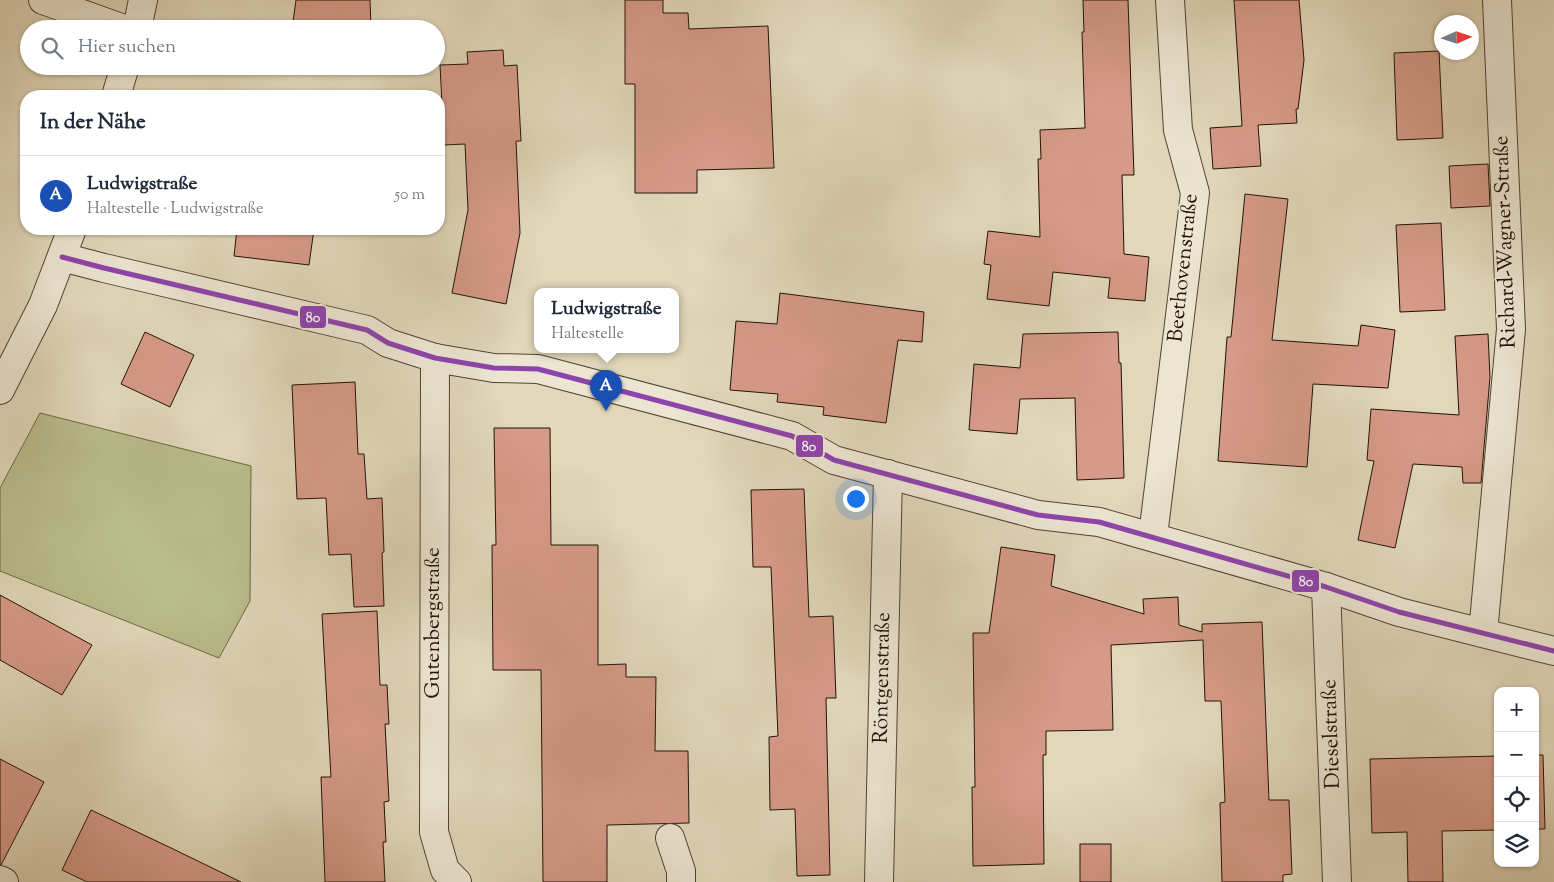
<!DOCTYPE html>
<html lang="de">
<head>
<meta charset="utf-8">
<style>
	body { margin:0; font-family:"Sorts Mill Goudy",serif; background:#f2f2f3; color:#1f2937 }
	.controls { position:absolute; right:15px; bottom:15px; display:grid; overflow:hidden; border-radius:10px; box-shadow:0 1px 4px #0004 }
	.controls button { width:45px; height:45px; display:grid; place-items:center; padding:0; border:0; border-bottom:1px solid #e0e1e3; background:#fff; color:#1f2937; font:25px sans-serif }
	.compass { position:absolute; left:1434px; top:15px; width:45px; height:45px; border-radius:50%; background:#fff; box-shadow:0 1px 4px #0004; rotate:87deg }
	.you { position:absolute; left:855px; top:498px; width:18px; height:18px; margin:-12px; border:4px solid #fff; border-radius:50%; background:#1a73e8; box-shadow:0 0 0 8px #1a73e833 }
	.badge { display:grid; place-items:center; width:32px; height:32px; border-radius:50%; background:#b45309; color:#fff; font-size:16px; font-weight:700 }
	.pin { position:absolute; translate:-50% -41px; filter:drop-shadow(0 1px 2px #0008) }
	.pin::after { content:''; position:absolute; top:26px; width:18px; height:15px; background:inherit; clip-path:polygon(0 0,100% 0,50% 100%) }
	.popup { position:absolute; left:534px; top:288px; width:145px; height:65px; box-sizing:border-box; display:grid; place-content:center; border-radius:10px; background:#fff; filter:drop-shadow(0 1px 4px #0005); font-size:16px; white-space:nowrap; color:#747a83 }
	.popup b { font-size:19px; color:#1f2937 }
	.popup::after { content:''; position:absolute; left:50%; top:100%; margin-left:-10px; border:10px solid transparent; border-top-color:#fff }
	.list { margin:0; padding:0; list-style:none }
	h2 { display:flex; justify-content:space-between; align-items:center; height:65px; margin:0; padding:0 20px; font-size:21px }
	h2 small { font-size:16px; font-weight:400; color:#747a83 }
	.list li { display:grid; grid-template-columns:32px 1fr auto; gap:15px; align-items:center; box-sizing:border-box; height:80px; padding:0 20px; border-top:1px solid #e0e1e3 }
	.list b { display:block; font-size:19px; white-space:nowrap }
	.list p { margin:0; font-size:16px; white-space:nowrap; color:#747a83 }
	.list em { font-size:16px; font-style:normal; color:#747a83 }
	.icon { flex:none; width:28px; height:28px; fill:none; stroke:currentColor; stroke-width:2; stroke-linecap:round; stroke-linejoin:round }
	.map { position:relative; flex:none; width:1554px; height:882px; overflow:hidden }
	.search { position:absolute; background:#fff; box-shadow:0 1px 4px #0004; left:20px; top:20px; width:425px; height:55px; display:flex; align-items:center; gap:12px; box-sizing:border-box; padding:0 18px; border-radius:28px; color:#747a83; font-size:19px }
	.panel { position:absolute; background:#fff; box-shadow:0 1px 4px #0004; left:20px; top:90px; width:425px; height:145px; border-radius:20px }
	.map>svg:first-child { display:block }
	.green { fill:#b9bc8b; stroke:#6e6748 }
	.building { fill:#d69a88; stroke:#231206 }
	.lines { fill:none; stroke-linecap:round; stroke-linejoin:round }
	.minor-casing { stroke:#524333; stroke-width:30 }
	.minor { stroke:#ece5d2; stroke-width:28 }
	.bus-1-casing { stroke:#ece5d2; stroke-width:9 }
	.bus-1 { stroke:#8e44ad; stroke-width:5 }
	.labels { text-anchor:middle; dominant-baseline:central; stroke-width:4; stroke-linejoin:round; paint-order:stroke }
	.street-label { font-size:21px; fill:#231206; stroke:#ece5d2 }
	.line-badge { stroke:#ece5d2; stroke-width:2 }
	.badge-label { font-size:14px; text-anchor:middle; font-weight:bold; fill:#fff }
</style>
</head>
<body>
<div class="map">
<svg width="1554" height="882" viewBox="0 0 1554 882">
	<rect width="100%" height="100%" fill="#e1d7ba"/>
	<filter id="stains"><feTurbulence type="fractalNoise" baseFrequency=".004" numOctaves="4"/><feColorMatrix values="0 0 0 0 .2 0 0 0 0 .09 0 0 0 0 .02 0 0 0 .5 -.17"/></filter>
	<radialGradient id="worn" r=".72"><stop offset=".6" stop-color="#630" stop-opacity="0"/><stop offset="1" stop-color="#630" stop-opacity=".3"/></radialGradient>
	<path class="green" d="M40,413L251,466L250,601L219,658L0,571V488Z"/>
	<g class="building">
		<path d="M296,0H370L371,29H292Z"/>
		<path d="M625,0H663V13H688L689,29L768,26L774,168L697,170V193H635V84H625Z"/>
		<path d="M1083,0H1128L1134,175H1122L1124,254L1149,257L1145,301L1108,298L1110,278L1053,272L1049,306L987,299L991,265L984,264L988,231L1040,237L1038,159H1041L1040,130L1085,128L1082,32H1084Z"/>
		<path d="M1234,0H1299L1304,60L1298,109H1296L1297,123L1258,125L1261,166L1213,169L1210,128L1242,126Z"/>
		<path d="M503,50L504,66L517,65L521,141H516L520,233L506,304L452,293L468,210L465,144L444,145L440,65L468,64L467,52Z"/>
		<path d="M1439,51L1443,138L1397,140L1394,53Z"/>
		<path d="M1488,164L1490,206L1451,208L1449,166Z"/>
		<path d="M1245,194L1288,199L1272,340L1358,346L1361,325L1395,330L1388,388L1313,384L1307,467L1218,461L1227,337H1231Z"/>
		<path d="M1441,223L1445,310L1400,312L1396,225Z"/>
		<path d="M237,229H314L309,265L234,256Z"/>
		<path d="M780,293L924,312L922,342L898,340L886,423L823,415L824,407L777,402L778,394L730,390L736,321L777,324Z"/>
		<path d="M145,332L194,355L170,407L121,384Z"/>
		<path d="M1118,332L1119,363H1121L1124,478L1077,480L1075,398L1020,399L1017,434L969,430L974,364L1020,368L1023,334Z"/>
		<path d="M1488,334L1490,377L1481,483H1463L1462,467L1413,464L1395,548L1358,540L1374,461L1367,460L1371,409L1459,415L1455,336Z"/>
		<path d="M355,382L358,454H364L367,499L382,498L384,552L382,553L384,606L354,607L351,554L329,555L326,498L297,499L292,385Z"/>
		<path d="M494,428H550L551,545H598V665L626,664V677H656L655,751H688L689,823L607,825V882H543L541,670H493L492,545H496Z"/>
		<path d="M804,489L809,617L833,616L836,698H826L830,875L797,876L795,809L770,810L769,737L778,736L771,567H753L751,490Z"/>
		<path d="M1001,547L1055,555L1051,586L1144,614L1143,599L1178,597L1179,625L1202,632V624L1262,622L1269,800H1289L1292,874L1283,875V882H1222L1220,803L1225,802L1221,701H1205L1203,640L1111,645L1113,730L1046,731V755H1043L1044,864L973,866L972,787H975L973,633H989Z"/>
		<path d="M0,595L92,645L62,695L0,660Z"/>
		<path d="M377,611L380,685H387L388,706L389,724H385L389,801L384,802L386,842H383L385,882H325L321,777H331L322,614Z"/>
		<path d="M1535,755H1543L1545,829H1535Z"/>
		<path d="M1498,756V830L1442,831L1443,882H1408L1407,832L1372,833L1370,759Z"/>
		<path d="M0,759L44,782L1,865H0Z"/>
		<path d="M91,810L169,847L241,882H87L62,870Z"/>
		<rect x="1080" y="844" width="31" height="38"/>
	</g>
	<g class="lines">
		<g class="minor-casing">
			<g id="minor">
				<path d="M43,0L124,29"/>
				<path d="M137,29L143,0"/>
				<path d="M116,96L125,66"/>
				<path d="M62,257L104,268L367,330L388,343L435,358L494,368L538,369L792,436L834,460L1038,515L1099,522L1326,587L1399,612L1554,651"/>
				<path d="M435,358L434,832L445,870L457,882"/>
				<path d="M0,390L43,305L72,229"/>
				<path d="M1153,536L1195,193L1178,130L1170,0"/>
				<path d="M1326,587L1337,882"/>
				<path d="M1483,633L1511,329L1497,0"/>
				<path d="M670,838L681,871V882"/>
				<path d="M0,880L4,882"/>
				<path d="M879,882L888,474"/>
			</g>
		</g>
		<use href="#minor" class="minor"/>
		<g class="bus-1-casing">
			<path id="bus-1" d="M62,257L104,268L367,330L388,343L435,358L494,368L538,369L792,436L834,460L1038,515L1099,522L1326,587L1399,612L1554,651"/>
		</g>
		<use href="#bus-1" class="bus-1"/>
	</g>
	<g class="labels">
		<g class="street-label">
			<text transform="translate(1506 242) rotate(-92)">Richard-Wagner-Straße</text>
			<text transform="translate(1184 268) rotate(-84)">Beethovenstraße</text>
			<text transform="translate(434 623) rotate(-90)">Gutenbergstraße</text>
			<text transform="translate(883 678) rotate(-89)">Röntgenstraße</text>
			<text transform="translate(1332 734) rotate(-92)">Dieselstraße</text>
		</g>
	</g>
	<g class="line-badge">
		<rect x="299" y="305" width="28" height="24" rx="5" fill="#8e44ad"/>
		<rect x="795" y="434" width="29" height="24" rx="5" fill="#8e44ad"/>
		<rect x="1291" y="569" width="29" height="24" rx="5" fill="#8e44ad"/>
	</g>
	<g class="badge-label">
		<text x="313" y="322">80</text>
		<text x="809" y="451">80</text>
		<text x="1306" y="586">80</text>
	</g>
	<rect width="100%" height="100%" filter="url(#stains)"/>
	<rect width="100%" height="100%" fill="url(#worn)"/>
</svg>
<div class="controls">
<button>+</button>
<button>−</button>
<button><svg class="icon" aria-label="locate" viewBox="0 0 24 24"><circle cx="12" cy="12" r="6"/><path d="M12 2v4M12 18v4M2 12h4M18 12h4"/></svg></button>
<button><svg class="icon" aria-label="layers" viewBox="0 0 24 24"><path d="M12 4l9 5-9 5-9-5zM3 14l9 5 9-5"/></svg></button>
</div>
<svg class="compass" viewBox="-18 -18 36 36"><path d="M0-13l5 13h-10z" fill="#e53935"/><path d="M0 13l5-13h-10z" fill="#747a83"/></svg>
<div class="you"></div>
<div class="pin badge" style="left:606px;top:411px;background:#1a4fb4">A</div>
<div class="popup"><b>Ludwigstraße</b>Haltestelle</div>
<div class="search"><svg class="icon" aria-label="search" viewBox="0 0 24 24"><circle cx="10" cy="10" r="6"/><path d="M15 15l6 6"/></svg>Hier suchen</div>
<section class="panel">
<h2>In der Nähe<small></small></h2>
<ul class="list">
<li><span class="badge" style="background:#1a4fb4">A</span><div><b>Ludwigstraße</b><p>Haltestelle · Ludwigstraße</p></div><em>50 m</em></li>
</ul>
</section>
</div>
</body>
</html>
